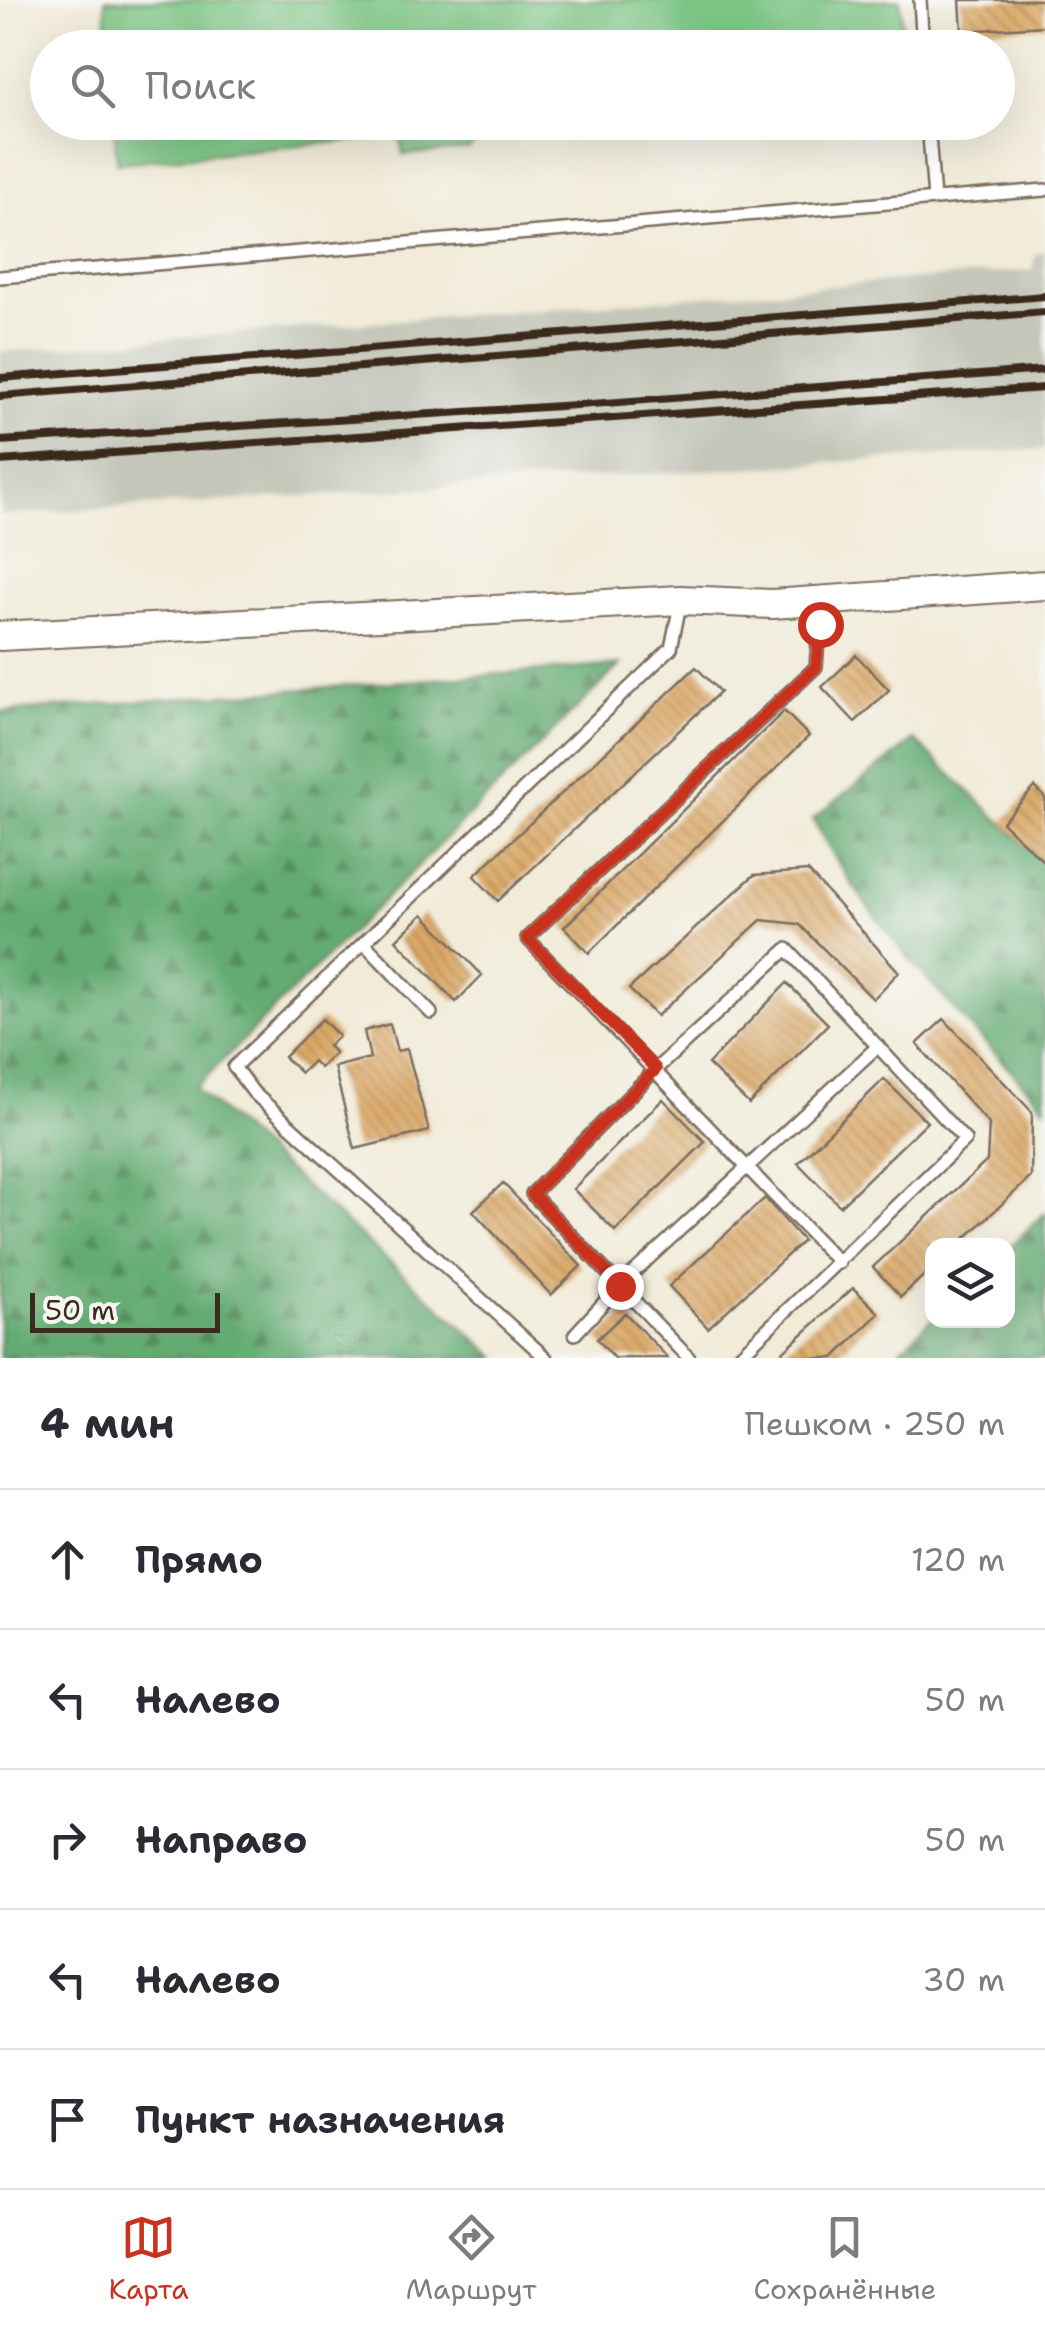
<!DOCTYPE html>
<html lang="ru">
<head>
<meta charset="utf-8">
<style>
	body { margin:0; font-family:"Shantell Sans",sans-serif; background:#f7f7f7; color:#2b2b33 }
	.controls { position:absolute; right:30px; bottom:30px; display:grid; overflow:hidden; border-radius:20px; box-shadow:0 10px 40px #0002 }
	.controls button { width:90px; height:90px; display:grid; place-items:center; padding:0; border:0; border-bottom:2px solid #e1e1e2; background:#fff; color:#2b2b33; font:50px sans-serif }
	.scale { position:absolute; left:30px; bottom:25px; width:190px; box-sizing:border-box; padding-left:10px; border:5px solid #3b2a1e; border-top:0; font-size:28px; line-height:35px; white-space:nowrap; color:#3b2a1e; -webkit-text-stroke:8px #f6f6f2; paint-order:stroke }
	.stop { position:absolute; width:30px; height:30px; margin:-22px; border:8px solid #c8321e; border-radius:50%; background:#fff }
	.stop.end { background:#c8321e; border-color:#fff; box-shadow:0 2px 10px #0008 }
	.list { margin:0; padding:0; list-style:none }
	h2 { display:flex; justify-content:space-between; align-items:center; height:130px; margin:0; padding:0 40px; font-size:42px }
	h2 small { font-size:32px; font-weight:400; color:#7c7c81 }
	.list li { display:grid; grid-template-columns:65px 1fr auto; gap:30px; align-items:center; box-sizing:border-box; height:140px; padding:0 40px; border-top:2px solid #e1e1e2 }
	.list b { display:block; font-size:38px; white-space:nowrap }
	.list em { font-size:32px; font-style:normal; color:#7c7c81 }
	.icon { flex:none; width:55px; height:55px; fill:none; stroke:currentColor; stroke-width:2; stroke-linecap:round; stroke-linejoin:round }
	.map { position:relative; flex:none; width:1045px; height:1358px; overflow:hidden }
	.search { position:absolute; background:#fff; box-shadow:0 10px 40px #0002; left:30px; right:30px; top:30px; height:110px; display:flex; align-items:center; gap:25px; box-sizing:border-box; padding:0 35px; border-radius:55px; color:#7c7c81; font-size:38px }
	.sheet { height:830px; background:#fff }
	nav { display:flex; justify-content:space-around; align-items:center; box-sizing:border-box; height:140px; border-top:2px solid #e1e1e2; background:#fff; font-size:28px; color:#7c7c81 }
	nav a { display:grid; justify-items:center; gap:5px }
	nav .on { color:#c8321e }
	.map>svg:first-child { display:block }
	.railway { fill:#c4c6b9 }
	.grass { fill:#7bc684; stroke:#5b7851; stroke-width:2.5 }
	.forest { fill:url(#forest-firs); stroke:#506a48; stroke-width:2.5 }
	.building { fill:url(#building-back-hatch) }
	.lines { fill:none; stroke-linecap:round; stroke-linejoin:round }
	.service-casing { stroke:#7b6e5f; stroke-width:16 }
	.tertiary-casing { stroke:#7b6e5f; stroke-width:32 }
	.service { stroke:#fff; stroke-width:11 }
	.tertiary { stroke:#fff; stroke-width:28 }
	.rail { stroke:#3b2a1e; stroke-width:8 }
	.route { stroke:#c8321e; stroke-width:12 }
</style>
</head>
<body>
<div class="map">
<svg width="1045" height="1358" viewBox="0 0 1045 1358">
	<defs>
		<pattern id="forest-firs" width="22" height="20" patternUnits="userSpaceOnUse" patternTransform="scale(2.5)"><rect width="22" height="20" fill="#64ab72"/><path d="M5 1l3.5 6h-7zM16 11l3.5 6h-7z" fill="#548b5d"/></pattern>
		<pattern id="building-back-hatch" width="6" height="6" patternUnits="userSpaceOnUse" patternTransform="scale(2.5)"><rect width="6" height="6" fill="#dca967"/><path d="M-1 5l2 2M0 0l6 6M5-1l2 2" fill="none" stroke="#b48a54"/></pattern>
	</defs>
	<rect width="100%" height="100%" fill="#f6f6f2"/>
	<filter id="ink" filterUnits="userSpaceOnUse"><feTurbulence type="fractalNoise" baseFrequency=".01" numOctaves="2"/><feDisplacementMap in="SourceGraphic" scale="20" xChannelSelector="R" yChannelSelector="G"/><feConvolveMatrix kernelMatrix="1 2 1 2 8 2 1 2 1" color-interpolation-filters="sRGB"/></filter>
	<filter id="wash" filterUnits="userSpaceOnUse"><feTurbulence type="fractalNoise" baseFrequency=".0048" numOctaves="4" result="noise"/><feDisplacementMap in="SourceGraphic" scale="40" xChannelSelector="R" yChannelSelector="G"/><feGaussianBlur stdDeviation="2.25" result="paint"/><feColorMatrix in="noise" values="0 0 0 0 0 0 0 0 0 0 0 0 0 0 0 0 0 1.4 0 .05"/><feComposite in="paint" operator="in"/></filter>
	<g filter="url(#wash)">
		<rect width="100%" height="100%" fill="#f1ebd8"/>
		<path class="railway" d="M1045,252V449L0,515V352L1033,270L1035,254Z"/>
		<g class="grass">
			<path d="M105,0H900L904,47H108Z"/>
			<path d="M114,123V122L512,123L492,124L469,149L403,155L400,136L117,163Z"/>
		</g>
		<g class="forest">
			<path d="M620,665L195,1088L497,1358H0V712Z"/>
			<path d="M914,740L1045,863V1108C963,1016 869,929 813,819Z"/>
			<path d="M1045,1213V1358H892L932,1319L1008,1320V1248Z"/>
		</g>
		<g id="blocks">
			<g class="building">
				<path d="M960,0H1045V26L962,31Z"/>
				<path d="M856,655L889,690L855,722L822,687Z"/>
				<path d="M696,667L720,692L498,901L474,876Z"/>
				<path d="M784,711L809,736L589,953L564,927Z"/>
				<path d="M1035,787L1045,797V863L1002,822Z"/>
				<path d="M808,871L899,972L873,999L799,924L761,920L657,1016L629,989L754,875Z"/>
				<path d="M423,914L482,975L456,1002L396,940Z"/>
				<path d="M787,983L828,1024L749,1104L708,1064Z"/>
				<path d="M322,1019L339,1036L328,1046L335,1053L320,1068L313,1061L301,1073L284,1057Z"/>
				<path d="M944,1019L1032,1112L1031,1177L957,1246H932V1268L901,1297L873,1267L987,1161L989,1124L917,1044Z"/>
				<path d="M390,1024L397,1051L407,1049L429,1131L355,1149L334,1067L370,1058L364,1031Z"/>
				<path d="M884,1079L927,1122L840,1206L798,1163Z"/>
				<path d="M663,1099L705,1142L615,1231L573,1189Z"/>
				<path d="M503,1183L581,1266L551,1295L473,1211Z"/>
				<path d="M765,1198L803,1241L708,1328L669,1286Z"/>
				<path d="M853,1288L879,1313L834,1358H776Z"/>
				<path d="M625,1313L668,1358H614L597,1339Z"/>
			</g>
		</g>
	</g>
	<g filter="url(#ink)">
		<use href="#blocks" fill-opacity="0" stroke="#7b6e5f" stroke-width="2.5"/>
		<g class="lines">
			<g class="service-casing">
				<g id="service">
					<path d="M920,0L923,48"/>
					<path d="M928,122L934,199"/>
					<path d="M0,277L1045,190"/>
					<path d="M821,600L816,667L527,938L839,1263"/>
					<path d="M365,944L431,1013"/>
					<path d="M575,1334L620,1285L878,1046"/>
					<path d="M546,1358L254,1093L234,1067L671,648L681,600"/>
					<path d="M689,1358L532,1194L656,1069L787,949L965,1140L737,1358"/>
				</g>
			</g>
			<g class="tertiary-casing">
				<path id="tertiary" d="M0,636L681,600L772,604L1045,585"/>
			</g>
			<use href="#service" class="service"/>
			<use href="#tertiary" class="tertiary"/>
			<g class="rail">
				<path d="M0,378L1045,296"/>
				<path d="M0,396L1045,312"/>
				<path d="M0,441L592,404L1045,370"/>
				<path d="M0,461L1045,388"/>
			</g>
		</g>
	</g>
	<g class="lines" filter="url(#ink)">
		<path class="route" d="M620,1286L532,1194L656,1069L527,938L816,667L820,624"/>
	</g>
</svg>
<div class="controls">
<button><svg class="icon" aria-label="layers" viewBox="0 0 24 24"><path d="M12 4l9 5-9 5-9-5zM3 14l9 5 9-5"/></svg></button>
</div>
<div class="scale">50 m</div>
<div class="stop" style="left:820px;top:624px"></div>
<div class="stop end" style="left:620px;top:1286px"></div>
<div class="search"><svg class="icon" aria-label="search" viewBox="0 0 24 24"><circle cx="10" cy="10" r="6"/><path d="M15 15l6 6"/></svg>Поиск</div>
</div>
<section class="sheet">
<h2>4 мин<small>Пешком · 250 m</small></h2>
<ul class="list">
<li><svg class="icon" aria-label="ahead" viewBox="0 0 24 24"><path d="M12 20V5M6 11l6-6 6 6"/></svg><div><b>Прямо</b></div><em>120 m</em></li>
<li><svg class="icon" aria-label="left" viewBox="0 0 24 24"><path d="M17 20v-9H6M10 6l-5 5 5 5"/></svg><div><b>Налево</b></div><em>50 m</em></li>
<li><svg class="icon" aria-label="right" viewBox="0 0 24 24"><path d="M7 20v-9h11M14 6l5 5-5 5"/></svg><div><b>Направо</b></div><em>50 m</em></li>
<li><svg class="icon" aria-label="left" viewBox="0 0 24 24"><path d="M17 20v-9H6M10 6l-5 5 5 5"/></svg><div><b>Налево</b></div><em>30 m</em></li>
<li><svg class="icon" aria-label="arrive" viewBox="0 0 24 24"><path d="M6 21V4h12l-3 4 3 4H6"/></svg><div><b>Пункт назначения</b></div></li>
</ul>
</section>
<nav>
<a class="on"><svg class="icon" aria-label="map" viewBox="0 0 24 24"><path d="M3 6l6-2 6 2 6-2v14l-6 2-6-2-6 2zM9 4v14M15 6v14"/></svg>Карта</a>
<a><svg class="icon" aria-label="directions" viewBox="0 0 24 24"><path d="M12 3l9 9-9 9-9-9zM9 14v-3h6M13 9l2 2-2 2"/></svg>Маршрут</a>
<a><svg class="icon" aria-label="saved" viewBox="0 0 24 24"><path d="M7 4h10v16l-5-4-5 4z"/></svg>Сохранённые</a>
</nav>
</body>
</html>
